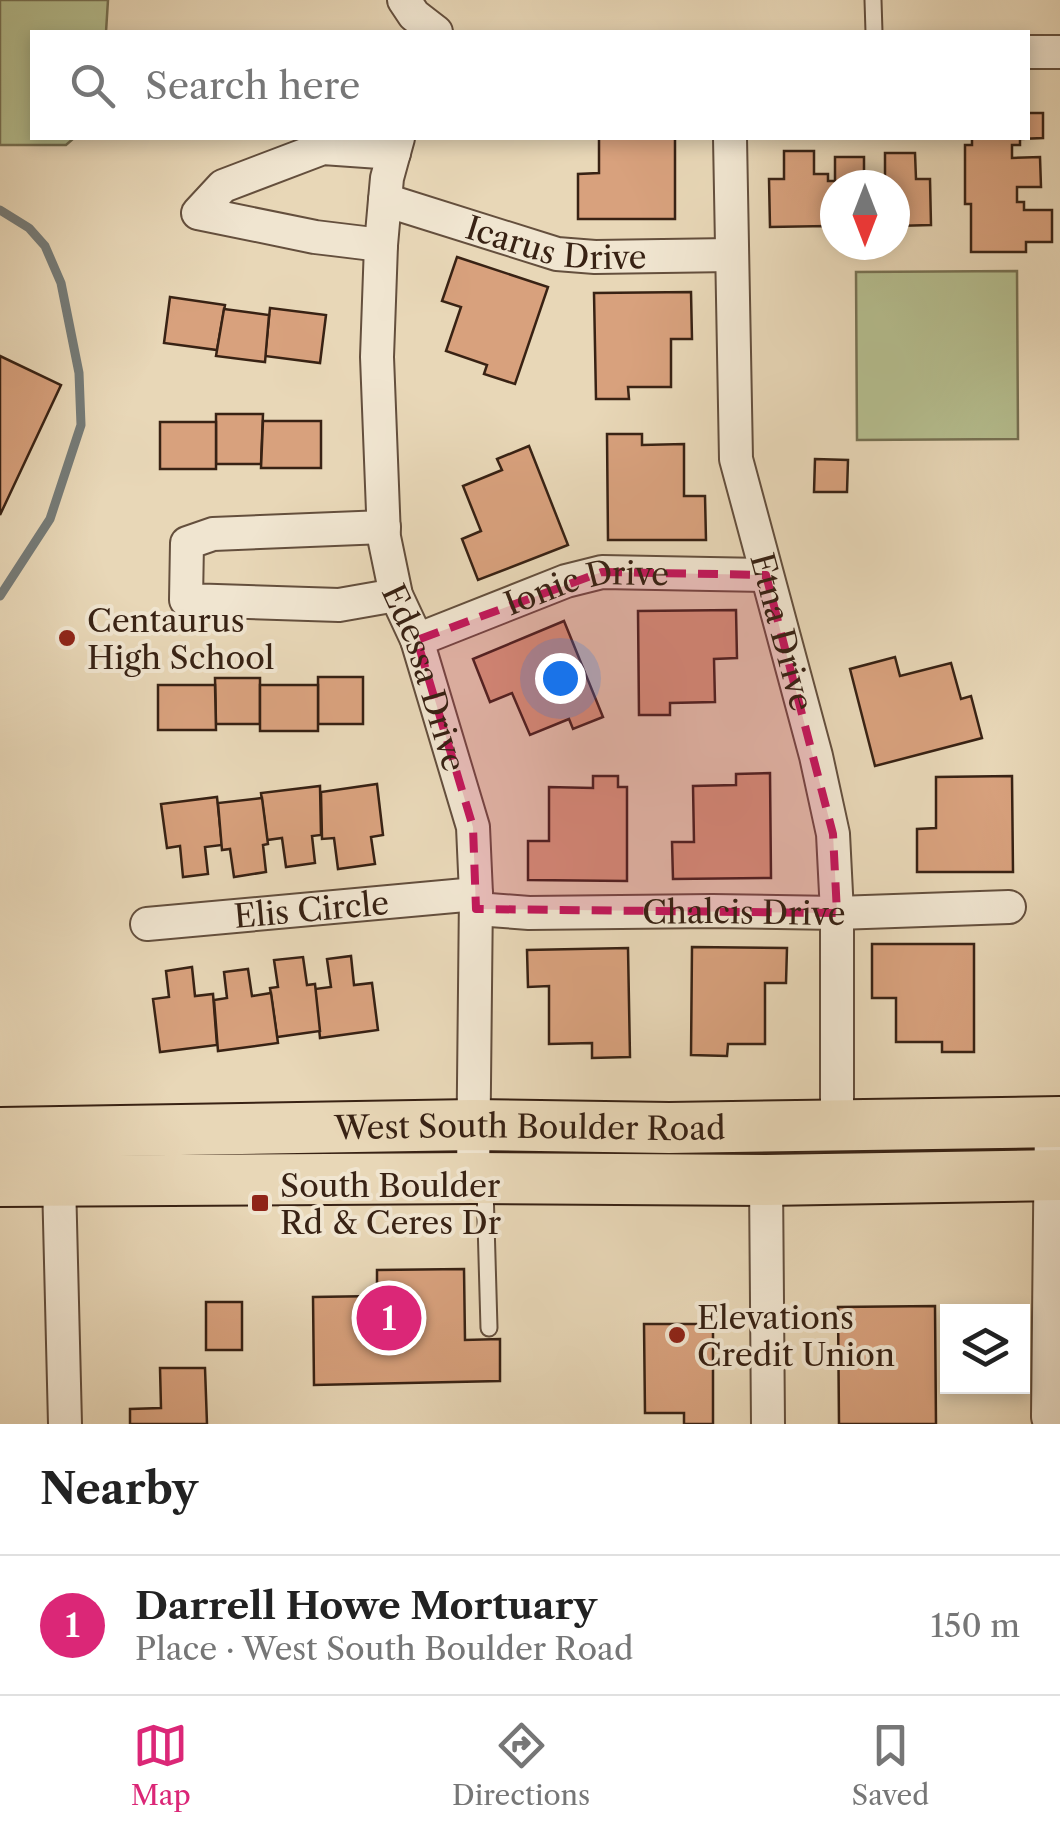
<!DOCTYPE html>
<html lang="en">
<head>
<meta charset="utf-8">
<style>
	body { margin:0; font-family:"Libre Caslon Text",serif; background:#f6f6f6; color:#222 }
	.controls { position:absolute; right:30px; bottom:30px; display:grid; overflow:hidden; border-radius:0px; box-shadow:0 5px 15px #0003 }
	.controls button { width:90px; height:90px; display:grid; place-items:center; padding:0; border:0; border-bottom:2px solid #e0e0e0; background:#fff; color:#222; font:50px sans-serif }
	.compass { position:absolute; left:820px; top:170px; width:90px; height:90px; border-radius:50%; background:#fff; box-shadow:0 5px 15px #0003; rotate:180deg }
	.you { position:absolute; left:560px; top:678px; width:35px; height:35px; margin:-25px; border:8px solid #fff; border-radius:50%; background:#1a73e8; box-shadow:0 0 0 15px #1a73e833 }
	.badge { display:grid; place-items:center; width:65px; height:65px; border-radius:50%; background:#db2777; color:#fff; font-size:32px; font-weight:700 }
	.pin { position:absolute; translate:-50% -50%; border:5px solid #fff; box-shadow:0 2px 10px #0006 }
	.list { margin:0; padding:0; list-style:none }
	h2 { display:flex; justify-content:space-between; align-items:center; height:130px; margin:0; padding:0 40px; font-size:42px }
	h2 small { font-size:32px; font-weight:400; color:#767676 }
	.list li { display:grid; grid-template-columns:65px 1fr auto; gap:30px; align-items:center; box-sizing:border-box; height:140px; padding:0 40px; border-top:2px solid #e0e0e0 }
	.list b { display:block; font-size:38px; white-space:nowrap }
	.list p { margin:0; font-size:32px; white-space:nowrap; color:#767676 }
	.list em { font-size:32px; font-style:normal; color:#767676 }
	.icon { flex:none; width:55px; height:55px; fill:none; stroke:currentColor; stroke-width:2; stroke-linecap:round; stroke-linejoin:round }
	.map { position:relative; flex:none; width:1060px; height:1424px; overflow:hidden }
	.search { position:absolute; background:#fff; box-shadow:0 5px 15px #0003; left:30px; right:30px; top:30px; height:110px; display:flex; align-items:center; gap:25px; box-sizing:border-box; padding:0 35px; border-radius:0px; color:#767676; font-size:38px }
	.sheet { height:270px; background:#fff }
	nav { display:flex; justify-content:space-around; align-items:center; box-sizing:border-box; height:140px; border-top:2px solid #e0e0e0; background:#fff; font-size:28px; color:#767676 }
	nav a { display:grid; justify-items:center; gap:5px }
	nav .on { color:#db2777 }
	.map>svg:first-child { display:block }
	.green { fill:#b5be8f; stroke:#767052; stroke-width:2.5 }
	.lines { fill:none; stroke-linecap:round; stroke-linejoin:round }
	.stream { stroke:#757b78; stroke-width:9 }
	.building { fill:#d8a17d; stroke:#382214; stroke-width:2.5 }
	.service-casing { stroke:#644f3d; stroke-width:19 }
	.minor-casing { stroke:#644f3d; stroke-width:36 }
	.primary-casing { stroke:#382214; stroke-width:54 }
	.service { stroke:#f0e5d0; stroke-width:15 }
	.minor { stroke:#f0e5d0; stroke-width:32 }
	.primary { stroke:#e8d7b7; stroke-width:50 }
	.marked { fill:#c2185b; fill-opacity:0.2; stroke:#c2185b; stroke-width:8; stroke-dasharray:20 12; stroke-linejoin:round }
	.poi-dot { fill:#8f2418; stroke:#f0e5d0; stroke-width:4 }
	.labels { text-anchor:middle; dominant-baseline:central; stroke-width:8; stroke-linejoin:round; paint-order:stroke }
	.street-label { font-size:32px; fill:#382214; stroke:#f0e5d0 }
	.poi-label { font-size:32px; fill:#382214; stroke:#f0e5d0; text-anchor:start }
</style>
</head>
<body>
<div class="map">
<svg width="1060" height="1424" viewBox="0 0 1060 1424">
	<rect width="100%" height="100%" fill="#e8d7b7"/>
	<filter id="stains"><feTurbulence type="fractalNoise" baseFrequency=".002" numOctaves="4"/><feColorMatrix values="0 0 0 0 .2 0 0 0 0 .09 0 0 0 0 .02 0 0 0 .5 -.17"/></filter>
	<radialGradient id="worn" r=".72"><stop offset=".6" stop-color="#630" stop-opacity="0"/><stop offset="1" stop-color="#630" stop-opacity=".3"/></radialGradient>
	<g class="green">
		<path d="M0,0H108L106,32H32V138H74L66,145H0Z"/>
		<path d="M1017,271L1018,439L857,440L856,272Z"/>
	</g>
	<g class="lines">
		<path class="stream" d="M0,210L29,228L45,246L61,283L79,373L81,425L50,519L0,596"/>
	</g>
	<g class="building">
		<path d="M1028,113H1043V138L1020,139V145H1012V158L1040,157L1041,187H1017V202H1024V210H1052V242H1026V252H971V204H965V145H972V138H1028Z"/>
		<path d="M599,138H675V219H578V174L599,173Z"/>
		<path d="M784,151H814V174H828V181H835V157H864V183H873V178H885V153H915L916,179H930L931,225L895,226V185H835V232H827V226L770,227L769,179H784Z"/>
		<path d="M457,257L548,287L515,384L484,374L487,365L446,351L461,307L442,301Z"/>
		<path d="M691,292L692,339H671V387H628L629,399H596L594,293Z"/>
		<path d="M170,297L225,305L217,350L164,343Z"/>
		<path d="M270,308L326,315L320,363L265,356Z"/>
		<path d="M224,309L269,315L265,362L216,356Z"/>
		<path d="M0,356L61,385L0,515Z"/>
		<path d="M216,414H263L261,464H216Z"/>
		<path d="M263,421H321V468H261Z"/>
		<rect x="160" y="422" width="56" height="47"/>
		<path d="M607,434H642V445L684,444V496H705L706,540H608Z"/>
		<path d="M529,446L568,545L478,580L462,539L481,531L463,486L502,470L497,459Z"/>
		<path d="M815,459L848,460L847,492H814Z"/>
		<path d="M736,610L737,658L714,659L715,702L670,703V715H639L638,611Z"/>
		<path d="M564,621L603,717L573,729L569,719L530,735L512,693L490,702L473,659Z"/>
		<path d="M895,657L900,676L951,663L961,699L971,696L982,738L875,766L850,669Z"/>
		<rect x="318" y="677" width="45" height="47"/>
		<path d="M215,678H260V724H216Z"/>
		<path d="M158,685H215L216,730H158Z"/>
		<rect x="260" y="685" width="58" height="46"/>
		<path d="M770,773L771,878L673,879L672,842H694L693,786L736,785V774Z"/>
		<path d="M593,776H618V787H627V881L528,880V841H549V787L593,788Z"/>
		<path d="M1012,776L1013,872H917V829L936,828V777Z"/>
		<path d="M377,784L383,835L371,837L375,864L338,869L334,838L322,839L321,792Z"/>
		<path d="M320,786L321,835L312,836L315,863L286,867L282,838L267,840L261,793Z"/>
		<path d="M217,797L222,845L205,847L208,874L183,877L180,846L167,848L161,804Z"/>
		<path d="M262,798L268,844L263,845L266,872L234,877L230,849L222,850L218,803Z"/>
		<path d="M872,944H974V1052H942V1042H896V998H872Z"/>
		<path d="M692,947L787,948L786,983H765V1044H728L727,1056L691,1055Z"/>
		<path d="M628,948L630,1057L592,1058V1043L549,1044V986L528,987L527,950Z"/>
		<path d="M351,956L354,985L372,983L378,1030L320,1038L315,989L331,987L327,959Z"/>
		<path d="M303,957L307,985L315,984L320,1031L277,1037L270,988L278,987L274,960Z"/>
		<path d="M192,967L195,996L213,994L217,1045L160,1052L153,999L169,997L166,971Z"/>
		<path d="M248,969L252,996L271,993L278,1043L218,1051L214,1000L227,998L224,972Z"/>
		<path d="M464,1269L465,1340L500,1339V1381L314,1385L313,1297L377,1296V1270Z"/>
		<rect x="206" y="1302" width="36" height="48"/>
		<path d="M935,1306L936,1424H839L838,1307Z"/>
		<path d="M644,1324H713V1424H684V1413H645Z"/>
		<path d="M160,1368H205L207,1424H130V1409L161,1408Z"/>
	</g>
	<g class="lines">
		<g class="service-casing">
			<g id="service">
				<path d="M873,0L874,32"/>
				<path d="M485,1187L489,1328"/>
			</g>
		</g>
		<g class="minor-casing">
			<g id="minor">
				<path d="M404,0L414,15L436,32"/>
				<path d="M1028,52H1060"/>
				<path id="s1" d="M398,138L387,178L385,200L381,245L377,357L384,537L396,595L417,640L473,827L476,894L473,1178"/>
				<path id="s2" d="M730,138L736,459L816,756L833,834L837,913V1125"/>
				<path id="s3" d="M385,200L557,254L595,257L731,255"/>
				<path d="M381,245L315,237L198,213L223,186L323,148L394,153"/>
				<path d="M384,527L213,534L187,543L186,600L339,605L396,595"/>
				<path id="s4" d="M417,640L566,581L602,572L766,575"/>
				<path id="s5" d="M476,909L529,913L712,911L837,913L1009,907"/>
				<path id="s6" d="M147,924L476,894"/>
				<path d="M766,1180L768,1424"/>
				<path d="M59,1181L65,1424"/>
				<path d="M1050,1424L1048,1417L1051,1122"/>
			</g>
		</g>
		<g class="primary-casing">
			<g id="primary">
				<path id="s7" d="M0,1133L473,1125L669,1128L1060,1122"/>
				<path d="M0,1181L473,1178L766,1180L1060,1175"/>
			</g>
		</g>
		<use href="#service" class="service"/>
		<use href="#minor" class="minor"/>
		<use href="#primary" class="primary"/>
	</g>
	<path class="marked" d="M602,572L766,575L833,834L837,913L476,909L473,827L417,640Z"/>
	<g class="poi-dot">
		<circle cx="67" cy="638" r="10"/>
		<rect x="250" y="1193" width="20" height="20" rx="5"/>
		<circle cx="677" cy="1335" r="10"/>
	</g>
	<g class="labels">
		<g class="street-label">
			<text stroke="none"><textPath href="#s3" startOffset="178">Icarus Drive</textPath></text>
			<text stroke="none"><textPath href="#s4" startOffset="180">Ionic Drive</textPath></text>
			<text stroke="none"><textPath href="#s2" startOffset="500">Etna Drive</textPath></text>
			<text stroke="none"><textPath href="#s1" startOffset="548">Edessa Drive</textPath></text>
			<text stroke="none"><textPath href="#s6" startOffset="165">Elis Circle</textPath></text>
			<text stroke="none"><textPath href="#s5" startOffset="268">Chalcis Drive</textPath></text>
			<text stroke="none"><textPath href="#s7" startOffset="530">West South Boulder Road</textPath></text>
		</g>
		<g class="poi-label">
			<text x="87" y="620">Centaurus<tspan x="87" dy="37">High School</tspan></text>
			<text x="280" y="1185">South Boulder<tspan x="280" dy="37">Rd &amp; Ceres Dr</tspan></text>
			<text x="697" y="1317">Elevations<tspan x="697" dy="37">Credit Union</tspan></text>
		</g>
	</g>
	<rect width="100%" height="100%" filter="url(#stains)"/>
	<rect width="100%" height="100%" fill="url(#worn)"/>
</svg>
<div class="controls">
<button><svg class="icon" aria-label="layers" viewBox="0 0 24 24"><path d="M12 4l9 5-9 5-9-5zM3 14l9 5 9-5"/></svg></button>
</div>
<svg class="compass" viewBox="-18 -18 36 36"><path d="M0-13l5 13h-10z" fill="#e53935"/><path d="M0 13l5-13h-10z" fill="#767676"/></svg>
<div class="you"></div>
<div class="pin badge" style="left:389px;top:1318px">1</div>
<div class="search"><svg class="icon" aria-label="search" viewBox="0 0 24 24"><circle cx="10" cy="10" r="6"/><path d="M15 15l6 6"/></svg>Search here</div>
</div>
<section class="sheet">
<h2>Nearby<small></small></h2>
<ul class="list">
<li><span class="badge">1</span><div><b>Darrell Howe Mortuary</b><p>Place · West South Boulder Road</p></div><em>150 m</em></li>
</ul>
</section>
<nav>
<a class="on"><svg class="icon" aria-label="map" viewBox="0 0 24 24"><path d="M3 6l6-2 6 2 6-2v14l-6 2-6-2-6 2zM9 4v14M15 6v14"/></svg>Map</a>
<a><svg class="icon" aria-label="directions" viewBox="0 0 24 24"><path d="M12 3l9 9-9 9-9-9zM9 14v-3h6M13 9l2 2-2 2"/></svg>Directions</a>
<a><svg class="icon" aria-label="saved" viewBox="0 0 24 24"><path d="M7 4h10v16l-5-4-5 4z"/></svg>Saved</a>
</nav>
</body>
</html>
